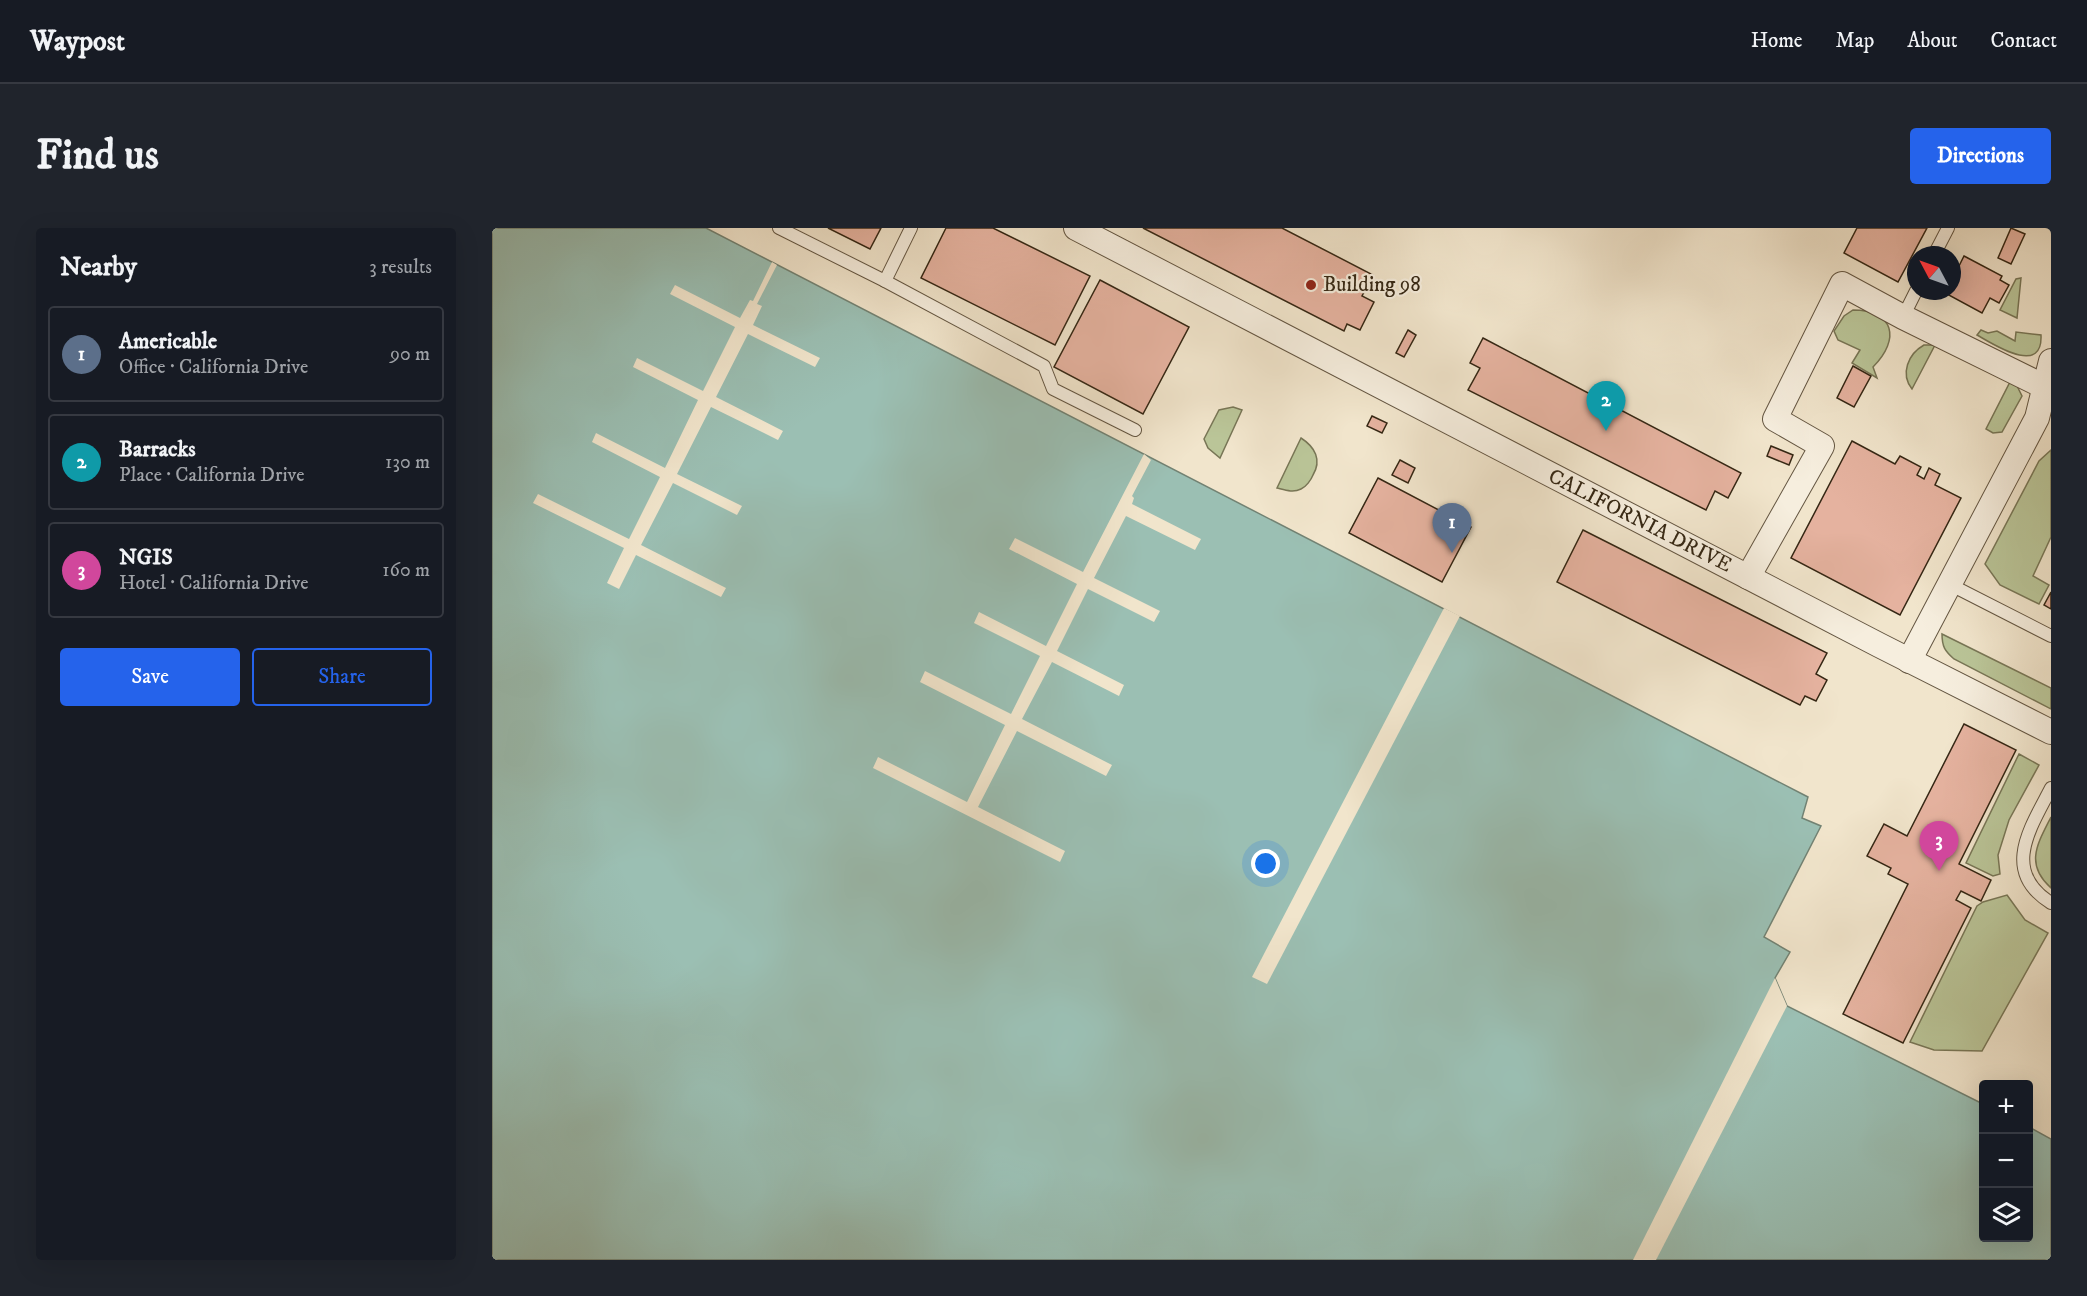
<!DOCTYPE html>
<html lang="en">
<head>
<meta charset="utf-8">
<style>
	body { margin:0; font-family:"IM FELL DW Pica",serif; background:#20242c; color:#f1f3f6 }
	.controls { position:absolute; right:18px; bottom:18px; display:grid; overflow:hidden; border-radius:6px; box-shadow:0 6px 24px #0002 }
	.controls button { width:54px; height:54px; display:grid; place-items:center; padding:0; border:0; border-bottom:2px solid #363941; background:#171b24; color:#f1f3f6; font:30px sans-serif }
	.compass { position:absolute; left:1415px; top:18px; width:54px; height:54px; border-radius:50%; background:#171b24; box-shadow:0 6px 24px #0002; rotate:311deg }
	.you { position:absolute; left:774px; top:636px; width:21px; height:21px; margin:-15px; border:4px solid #fff; border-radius:50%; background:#1a73e8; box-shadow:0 0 0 9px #1a73e833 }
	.badge { display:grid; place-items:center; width:39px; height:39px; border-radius:50%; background:#2563eb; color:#fff; font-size:20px; font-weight:700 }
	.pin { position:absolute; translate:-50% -50px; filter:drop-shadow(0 2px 3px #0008) }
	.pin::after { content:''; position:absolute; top:32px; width:21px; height:18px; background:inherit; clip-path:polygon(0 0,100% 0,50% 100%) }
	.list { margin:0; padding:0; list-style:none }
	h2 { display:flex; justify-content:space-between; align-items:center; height:78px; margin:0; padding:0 24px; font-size:26px }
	h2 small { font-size:20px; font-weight:400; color:#9ea1a6 }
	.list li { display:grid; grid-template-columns:39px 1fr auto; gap:18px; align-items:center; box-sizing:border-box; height:96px; margin:0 12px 12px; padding:0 12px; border:2px solid #363941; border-radius:6px }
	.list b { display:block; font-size:22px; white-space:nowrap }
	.list p { margin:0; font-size:20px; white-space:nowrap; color:#9ea1a6 }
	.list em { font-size:20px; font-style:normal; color:#9ea1a6 }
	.actions { display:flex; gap:12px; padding:18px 24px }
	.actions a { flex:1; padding:14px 0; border:2px solid #2563eb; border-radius:6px; text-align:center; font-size:21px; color:#2563eb }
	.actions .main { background:#2563eb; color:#fff }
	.icon { flex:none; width:33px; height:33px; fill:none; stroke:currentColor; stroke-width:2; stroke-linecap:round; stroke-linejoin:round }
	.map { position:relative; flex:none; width:1559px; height:1032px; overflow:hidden; border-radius:6px }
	header { display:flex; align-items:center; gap:36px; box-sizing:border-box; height:84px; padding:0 30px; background:#171b24; border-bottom:2px solid #363941 }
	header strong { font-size:28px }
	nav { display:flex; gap:33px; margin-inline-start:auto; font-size:21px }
	.intro { display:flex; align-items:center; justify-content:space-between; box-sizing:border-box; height:144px; padding:0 36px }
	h1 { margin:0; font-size:42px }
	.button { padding:15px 27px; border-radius:6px; background:#2563eb; color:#fff; font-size:21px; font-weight:700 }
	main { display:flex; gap:36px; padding:0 36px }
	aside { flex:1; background:#171b24; border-radius:6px; box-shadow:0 6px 24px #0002 }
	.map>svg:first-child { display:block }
	.green { fill:#bac598; stroke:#787656; stroke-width:1.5 }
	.water { fill:#9bbfb3; stroke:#728273; stroke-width:1.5 }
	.pier { fill:#f1e5cc }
	.building { fill:#e5b29f; stroke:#352714; stroke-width:1.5 }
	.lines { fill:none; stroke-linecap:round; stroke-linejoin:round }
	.lane-casing { stroke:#645642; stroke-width:14 }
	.street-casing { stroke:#645642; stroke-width:26 }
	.lane { stroke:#f6eede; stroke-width:12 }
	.street { stroke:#f6eede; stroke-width:24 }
	.poi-dot { fill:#8f2418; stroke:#f6eede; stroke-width:2 }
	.labels { text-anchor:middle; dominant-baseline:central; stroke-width:4.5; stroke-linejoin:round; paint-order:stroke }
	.poi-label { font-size:21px; fill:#352714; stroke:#f6eede; text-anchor:start }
	.street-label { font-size:21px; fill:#352714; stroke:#f6eede }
</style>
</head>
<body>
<header>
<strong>Waypost</strong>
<nav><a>Home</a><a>Map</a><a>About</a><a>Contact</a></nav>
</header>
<div class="intro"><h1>Find us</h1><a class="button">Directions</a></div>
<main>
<aside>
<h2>Nearby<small>3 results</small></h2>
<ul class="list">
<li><span class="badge" style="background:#5c6f8a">1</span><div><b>Americable</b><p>Office · California Drive</p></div><em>90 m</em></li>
<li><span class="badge" style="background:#0f9aa8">2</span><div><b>Barracks</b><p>Place · California Drive</p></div><em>130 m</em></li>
<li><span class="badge" style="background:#d1479c">3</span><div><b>NGIS</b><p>Hotel · California Drive</p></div><em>160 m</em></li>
</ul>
<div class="actions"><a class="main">Save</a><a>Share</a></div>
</aside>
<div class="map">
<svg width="1559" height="1032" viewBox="0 0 1559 1032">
	<rect width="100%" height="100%" fill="#f1e5cc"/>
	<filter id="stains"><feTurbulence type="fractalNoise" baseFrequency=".00333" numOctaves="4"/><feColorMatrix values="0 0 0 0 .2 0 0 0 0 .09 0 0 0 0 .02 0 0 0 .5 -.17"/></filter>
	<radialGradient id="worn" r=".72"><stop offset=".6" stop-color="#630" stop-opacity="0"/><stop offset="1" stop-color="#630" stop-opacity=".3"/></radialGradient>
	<g class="green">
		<path d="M1529,50L1525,90L1508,82L1524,51Z"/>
		<path d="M1361,82C1402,82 1409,111 1381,139L1385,150L1360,135L1368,122L1346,112L1342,103L1352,88Z"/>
		<path d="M1489,102L1496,105L1505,103L1523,113L1524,104L1549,107C1551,149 1501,116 1485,107Z"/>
		<path d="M1432,117H1443L1420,161C1408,146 1416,126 1432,117Z"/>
		<path d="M1518,154L1524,156L1530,168L1510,204L1501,205L1494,201Z"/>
		<path d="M741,179L750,182L728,230L716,220L712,211L727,182Z"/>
		<path d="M809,210C823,219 830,232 821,247C819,252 814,259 809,261C801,265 793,262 785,260Z"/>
		<path d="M1559,222V309L1541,348L1557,357L1547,376L1508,357L1493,336L1547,233Z"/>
		<path d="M1450,406L1559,460V481L1462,431C1453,423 1450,419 1450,406Z"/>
		<path d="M1527,526L1547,537L1517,592L1506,627L1508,646L1501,648L1474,635Z"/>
		<path d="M1559,589V660C1532,636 1546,615 1559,589Z"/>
		<path d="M1515,667L1533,692L1556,705L1490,823L1442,822L1418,814L1485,678L1491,674Z"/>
	</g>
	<path class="water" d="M0,0H214L1316,569L1310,590L1329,598L1272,709L1298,724L1283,750L1295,778L1491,876L1492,1010H1536L1537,899L1559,911V1032H0Z"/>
	<g class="pier">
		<path d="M280,34L285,37L265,76L270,78L261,97L328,130L323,139L256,106L224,169L291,203L286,212L219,179L185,246L250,278L245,287L181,255L149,317L234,360L229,369L144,327L127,361L115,355L132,320L41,275L46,266L137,311L168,249L100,214L104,205L173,240L206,172L141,139L145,130L211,163L243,99L178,66L183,57L248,90L258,72L261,73Z"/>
		<path d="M652,226L659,232L640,268L642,270L640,276L709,311L703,322L634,288L602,350L668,383L662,394L596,361L565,423L632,457L627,468L560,434L530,491L620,537L614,548L525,503L486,579L573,623L568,634L381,540L386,529L475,574L513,497L428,454L433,443L519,486L548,428L482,395L487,384L554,418L585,356L517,321L523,310L591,344Z"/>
		<path d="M952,380L968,388L775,756L760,749Z"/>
		<path d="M1283,750L1295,778L1164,1032H1141Z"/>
	</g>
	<g class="building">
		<path d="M336,0H389L378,21Z"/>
		<path d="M454,0H501L598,48L563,117L429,50Z"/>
		<path d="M651,0H790L881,47L870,68L882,74L868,102L855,96L852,103Z"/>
		<path d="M1365,0H1435L1406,54L1352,25Z"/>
		<path d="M1519,0L1533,6L1519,36L1506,30Z"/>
		<path d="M1472,28L1510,48L1508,52L1517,57L1507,75L1498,70L1490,85L1453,65L1454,63H1460V34L1467,38Z"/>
		<path d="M608,52L697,99L651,186L562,139Z"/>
		<path d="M916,102L924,107L912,129L904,125Z"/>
		<path d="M991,110L1249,245L1236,270L1223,263L1214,282L976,162L988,140L978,135Z"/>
		<path d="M1361,138L1379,148L1362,179L1345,170Z"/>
		<path d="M880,188L895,195L890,205L875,198Z"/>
		<path d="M1360,213L1403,236L1408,228L1429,239L1425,247L1432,251L1437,240L1448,246L1443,257L1469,270L1408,387L1299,330Z"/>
		<path d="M1279,218L1301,227L1297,237L1275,228Z"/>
		<path d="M908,232L923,240L916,255L900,247Z"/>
		<path d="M886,250L979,299L950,354L857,305Z"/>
		<path d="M1091,302L1335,425L1324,446L1335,452L1324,473L1313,468L1308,477L1065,354Z"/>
		<path d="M1559,364V381L1552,377Z"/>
		<path d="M1472,496L1524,522L1467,636L1499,652L1489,673L1469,663L1464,672L1479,680L1411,815L1351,786L1416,656L1396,646L1399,640L1375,628L1392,596L1415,608Z"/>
	</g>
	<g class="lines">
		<g class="lane-casing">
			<g id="lane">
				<path d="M287,0L393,53"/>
				<path d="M419,0L393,53L552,138L561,161L643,202"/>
				<path d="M1442,27L1456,0"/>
				<path d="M1411,89L1424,63"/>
				<path d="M1457,356L1559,408"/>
				<path d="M1559,560C1539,599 1508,643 1559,675"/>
			</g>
		</g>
		<g class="street-casing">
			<g id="street">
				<path d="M584,0L1387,417L1559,504"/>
				<path d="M1256,349L1330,218L1283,191L1350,56L1411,89L1553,159"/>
				<path d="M1417,433L1545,190L1559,133"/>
			</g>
		</g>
		<use href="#lane" class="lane"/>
		<use href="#street" class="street"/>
	</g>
	<circle class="poi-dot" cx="819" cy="57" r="6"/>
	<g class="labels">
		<g class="poi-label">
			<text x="831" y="57">Building 98</text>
		</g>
		<g class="street-label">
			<text transform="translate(1148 293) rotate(27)">CALIFORNIA DRIVE</text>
		</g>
	</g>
	<rect width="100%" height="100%" filter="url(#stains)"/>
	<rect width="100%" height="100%" fill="url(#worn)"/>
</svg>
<div class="controls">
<button>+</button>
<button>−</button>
<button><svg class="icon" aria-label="layers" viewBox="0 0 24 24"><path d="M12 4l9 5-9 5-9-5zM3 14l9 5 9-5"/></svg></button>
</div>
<svg class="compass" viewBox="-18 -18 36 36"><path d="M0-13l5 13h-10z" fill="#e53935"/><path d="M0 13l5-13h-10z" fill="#9ea1a6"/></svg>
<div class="you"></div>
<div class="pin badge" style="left:960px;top:325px;background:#5c6f8a">1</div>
<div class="pin badge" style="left:1114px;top:203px;background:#0f9aa8">2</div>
<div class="pin badge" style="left:1447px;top:643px;background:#d1479c">3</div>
</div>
</main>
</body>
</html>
